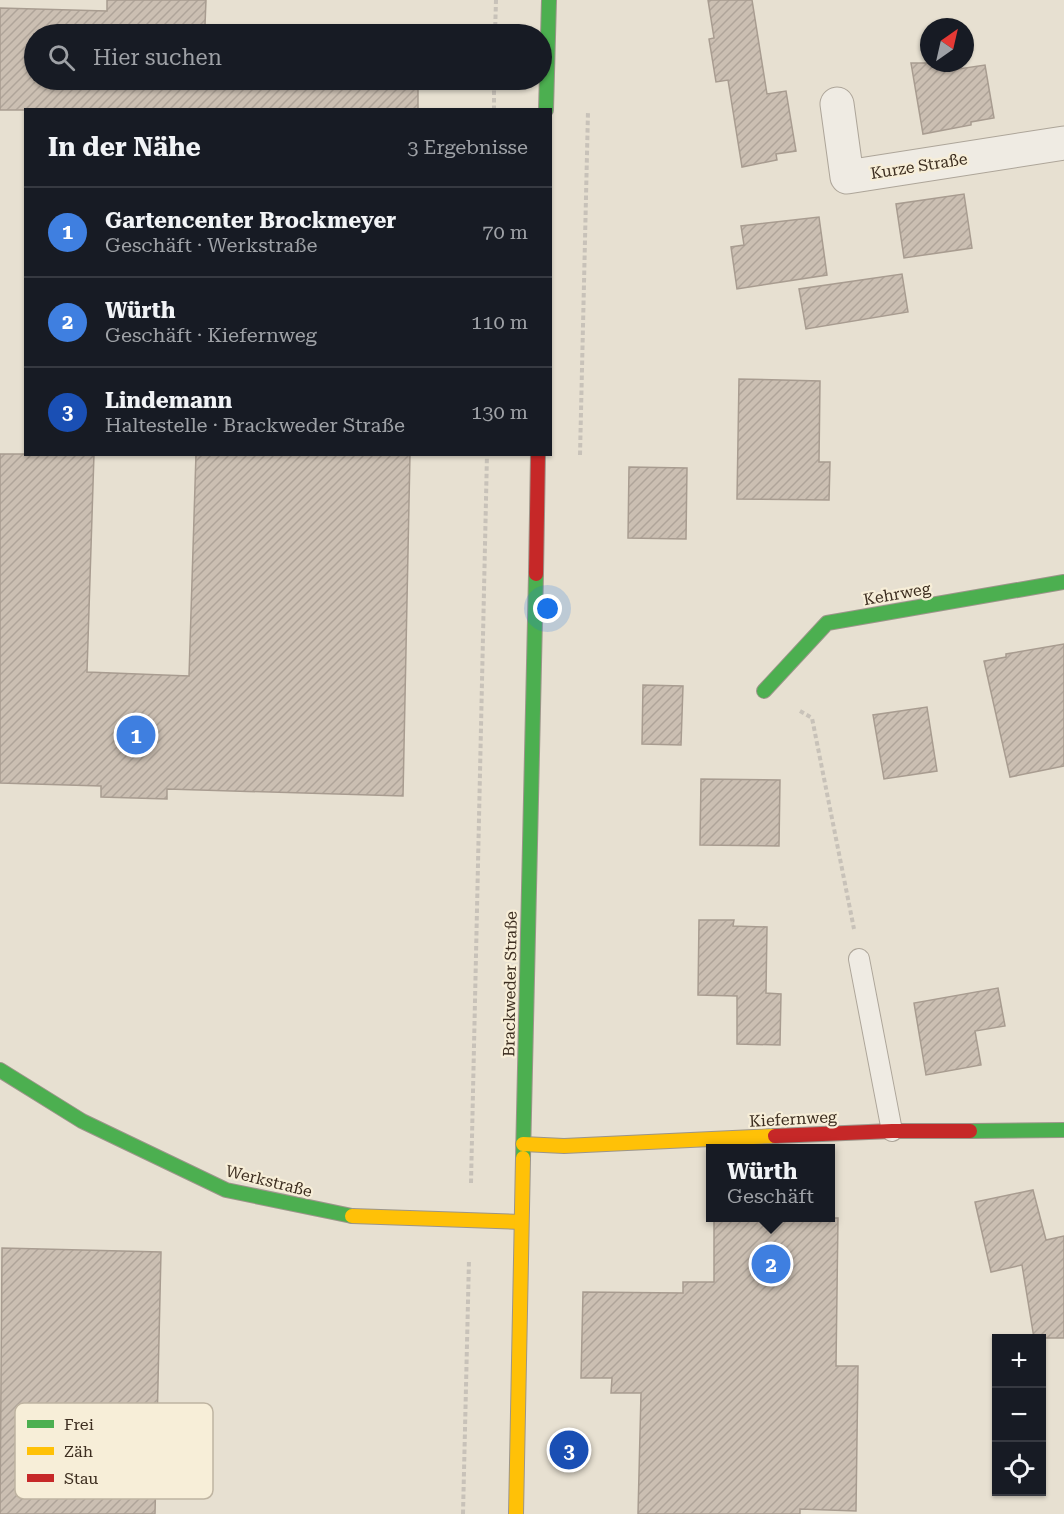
<!DOCTYPE html>
<html lang="de">
<head>
<meta charset="utf-8">
<style>
	body { margin:0; font-family:"Roboto Serif",serif; background:#242831; color:#f1f3f6 }
	.controls { position:absolute; right:18px; bottom:18px; display:grid; overflow:hidden; border-radius:0px; box-shadow:0 2px 4px #0004 }
	.controls button { width:54px; height:54px; display:grid; place-items:center; padding:0; border:0; border-bottom:2px solid #363941; background:#171b24; color:#f1f3f6; font:30px sans-serif }
	.compass { position:absolute; left:920px; top:18px; width:54px; height:54px; border-radius:50%; background:#171b24; box-shadow:0 2px 4px #0004; rotate:34deg }
	.you { position:absolute; left:548px; top:609px; width:21px; height:21px; margin:-15px; border:4px solid #fff; border-radius:50%; background:#1a73e8; box-shadow:0 0 0 9px #1a73e833 }
	.badge { display:grid; place-items:center; width:39px; height:39px; border-radius:50%; background:#786c5e; color:#fff; font-size:20px; font-weight:700 }
	.pin { position:absolute; translate:-50% -50%; border:3px solid #fff; box-shadow:0 2px 6px #0006 }
	.popup { position:absolute; left:706px; top:1144px; width:129px; height:78px; box-sizing:border-box; display:grid; place-content:center; border-radius:0px; background:#171b24; filter:drop-shadow(0 2px 4px #0005); font-size:20px; white-space:nowrap; color:#9ea1a6 }
	.popup b { font-size:22px; color:#f1f3f6 }
	.popup::after { content:''; position:absolute; left:50%; top:100%; margin-left:-12px; border:12px solid transparent; border-top-color:#171b24 }
	.list { margin:0; padding:0; list-style:none }
	h2 { display:flex; justify-content:space-between; align-items:center; height:78px; margin:0; padding:0 24px; font-size:26px }
	h2 small { font-size:20px; font-weight:400; color:#9ea1a6 }
	.list li { display:grid; grid-template-columns:39px 1fr auto; gap:18px; align-items:center; box-sizing:border-box; height:90px; padding:0 24px; border-top:2px solid #363941 }
	.list b { display:block; font-size:22px; white-space:nowrap }
	.list p { margin:0; font-size:20px; white-space:nowrap; color:#9ea1a6 }
	.list em { font-size:20px; font-style:normal; color:#9ea1a6 }
	.icon { flex:none; width:33px; height:33px; fill:none; stroke:currentColor; stroke-width:2; stroke-linecap:round; stroke-linejoin:round }
	.map { position:relative; flex:none; width:1064px; height:1514px; overflow:hidden }
	.search { position:absolute; background:#171b24; box-shadow:0 2px 4px #0004; left:24px; top:24px; width:528px; height:66px; display:flex; align-items:center; gap:15px; box-sizing:border-box; padding:0 21px; border-radius:33px; color:#9ea1a6; font-size:22px }
	.panel { position:absolute; background:#171b24; box-shadow:0 2px 4px #0004; left:24px; top:108px; width:528px; height:348px; border-radius:0px }
	.map>svg:first-child { display:block }
	.building { fill:url(#building-hatch); stroke:#a89c90; stroke-width:1.5 }
	.lines { fill:none; stroke-linecap:round; stroke-linejoin:round }
	.lane-casing { stroke:#ada599; stroke-width:22 }
	.street-casing { stroke:#ada599; stroke-width:35 }
	.fast-casing { stroke:#9c958a; stroke-width:16 }
	.slow-casing { stroke:#9c958a; stroke-width:16 }
	.jam-casing { stroke:#9c958a; stroke-width:16 }
	.path { stroke:#c8c2b9; stroke-width:4; stroke-dasharray:4.5 3; stroke-linecap:butt }
	.lane { stroke:#efebe3; stroke-width:20 }
	.street { stroke:#efebe3; stroke-width:33 }
	.fast { stroke:#4caf50; stroke-width:14 }
	.slow { stroke:#ffc107; stroke-width:14 }
	.jam { stroke:#c62828; stroke-width:14 }
	.labels { text-anchor:middle; dominant-baseline:central; stroke-width:4.5; stroke-linejoin:round; paint-order:stroke }
	.street-label { font-size:16px; fill:#3d2e20; stroke:#f7eed8 }
	.key { fill:#f7eed8; stroke:#bfb4a1; stroke-width:1.5 }
	.key-label { font-size:16px; fill:#3d2e20 }
</style>
</head>
<body>
<div class="map">
<svg width="1064" height="1514" viewBox="0 0 1064 1514">
	<defs>
		<pattern id="building-hatch" width="6" height="6" patternUnits="userSpaceOnUse" patternTransform="scale(1.5)"><rect width="6" height="6" fill="#cbbfb2"/><path d="M-1 1l2-2M0 6l6-6M5 7l2-2" fill="none" stroke="#afa499"/></pattern>
	</defs>
	<rect width="100%" height="100%" fill="#e7e0d1"/>
	<g class="building">
		<path d="M107,0H206L205,25L419,33V34H34V80H418V110H0V8L107,11Z"/>
		<path d="M708,0H752L767,94L786,91L796,151L776,154L777,160L742,167L728,80L716,82L709,39L714,38Z"/>
		<path d="M911,63H951L952,70L985,65L994,118L971,122V125L923,134Z"/>
		<path d="M964,194L972,248L904,258L896,204Z"/>
		<path d="M819,217L827,275L737,289L731,247L744,245L741,226Z"/>
		<path d="M902,274L908,312L806,329L799,289Z"/>
		<path d="M739,379L820,381L819,462H830L829,500L737,499Z"/>
		<path d="M0,454H94L87,672L189,676L196,454H410L403,796L167,789V799L101,797V786L0,783Z"/>
		<path d="M629,467L687,468L686,539L628,538Z"/>
		<path d="M1064,644V766L1010,777L984,661L1006,657V654Z"/>
		<path d="M643,685L683,686L681,745L642,744Z"/>
		<path d="M927,707L937,771L884,779L873,715Z"/>
		<path d="M701,779L780,780L779,846L700,845Z"/>
		<path d="M699,920H734L733,926L767,927L766,993L781,994L780,1045L737,1044V996L698,995Z"/>
		<path d="M998,988L1005,1026L975,1031L981,1065L926,1075L914,1003Z"/>
		<path d="M1033,1190L1046,1240L1064,1236V1338H1034L1022,1265L991,1272L975,1202Z"/>
		<path d="M714,1218H838L836,1366H858L856,1511L800,1509V1514H638L641,1393H611L612,1378H581L583,1292L683,1293V1282H714Z"/>
		<path d="M2,1248L161,1252L155,1514H0Z"/>
	</g>
	<g class="lines">
		<g class="lane-casing">
			<path id="lane" d="M859,959L892,1131"/>
		</g>
		<g class="street-casing">
			<path id="street" d="M837,104L847,177L1064,143"/>
		</g>
		<g class="fast-casing">
			<g id="fast">
				<path d="M546,110L549,0"/>
				<path d="M764,691L827,623L1064,582"/>
				<path d="M0,1070L82,1121L226,1190L352,1216"/>
				<path d="M970,1131L1064,1130"/>
				<path d="M523,1158L536,574"/>
			</g>
		</g>
		<g class="slow-casing">
			<g id="slow">
				<path d="M523,1144L564,1146L775,1136"/>
				<path d="M352,1216L521,1222"/>
				<path d="M516,1514L523,1158"/>
			</g>
		</g>
		<g class="jam-casing">
			<g id="jam">
				<path d="M536,574L538,454"/>
				<path d="M775,1136L892,1131H970"/>
			</g>
		</g>
		<g class="path">
			<path d="M495,34L496,0"/>
			<path d="M494,110V80"/>
			<path d="M580,455L588,111"/>
			<path d="M800,711L812,718L854,929"/>
			<path d="M471,1183L487,454"/>
			<path d="M463,1514L469,1259"/>
		</g>
		<use href="#lane" class="lane"/>
		<use href="#street" class="street"/>
		<use href="#fast" class="fast"/>
		<use href="#slow" class="slow"/>
		<use href="#jam" class="jam"/>
	</g>
	<g class="labels">
		<g class="street-label">
			<text transform="translate(919 166) rotate(-9)">Kurze Straße</text>
			<text transform="translate(897 594) rotate(-10)">Kehrweg</text>
			<text transform="translate(510 984) rotate(-89)">Brackweder Straße</text>
			<text transform="translate(793 1119) rotate(-3)">Kiefernweg</text>
			<text transform="translate(269 1181) rotate(14)">Werkstraße</text>
		</g>
	</g>
	<rect x="15" y="1403" width="198" height="96" rx="9" class="key"/>
	<rect x="27" y="1420" width="27" height="8" fill="#4caf50"/>
	<rect x="27" y="1447" width="27" height="8" fill="#ffc107"/>
	<rect x="27" y="1474" width="27" height="8" fill="#c62828"/>
	<g class="key-label">
		<text x="64" y="1430">Frei</text>
		<text x="64" y="1457">Zäh</text>
		<text x="64" y="1484">Stau</text>
	</g>
</svg>
<div class="controls">
<button>+</button>
<button>−</button>
<button><svg class="icon" aria-label="locate" viewBox="0 0 24 24"><circle cx="12" cy="12" r="6"/><path d="M12 2v4M12 18v4M2 12h4M18 12h4"/></svg></button>
</div>
<svg class="compass" viewBox="-18 -18 36 36"><path d="M0-13l5 13h-10z" fill="#e53935"/><path d="M0 13l5-13h-10z" fill="#9ea1a6"/></svg>
<div class="you"></div>
<div class="pin badge" style="left:136px;top:735px;background:#3f7fe0">1</div>
<div class="pin badge" style="left:771px;top:1264px;background:#3f7fe0">2</div>
<div class="popup"><b>Würth</b>Geschäft</div>
<div class="pin badge" style="left:569px;top:1450px;background:#1a4fb4">3</div>
<div class="search"><svg class="icon" aria-label="search" viewBox="0 0 24 24"><circle cx="10" cy="10" r="6"/><path d="M15 15l6 6"/></svg>Hier suchen</div>
<section class="panel">
<h2>In der Nähe<small>3 Ergebnisse</small></h2>
<ul class="list">
<li><span class="badge" style="background:#3f7fe0">1</span><div><b>Gartencenter Brockmeyer</b><p>Geschäft · Werkstraße</p></div><em>70 m</em></li>
<li><span class="badge" style="background:#3f7fe0">2</span><div><b>Würth</b><p>Geschäft · Kiefernweg</p></div><em>110 m</em></li>
<li><span class="badge" style="background:#1a4fb4">3</span><div><b>Lindemann</b><p>Haltestelle · Brackweder Straße</p></div><em>130 m</em></li>
</ul>
</section>
</div>
</body>
</html>
